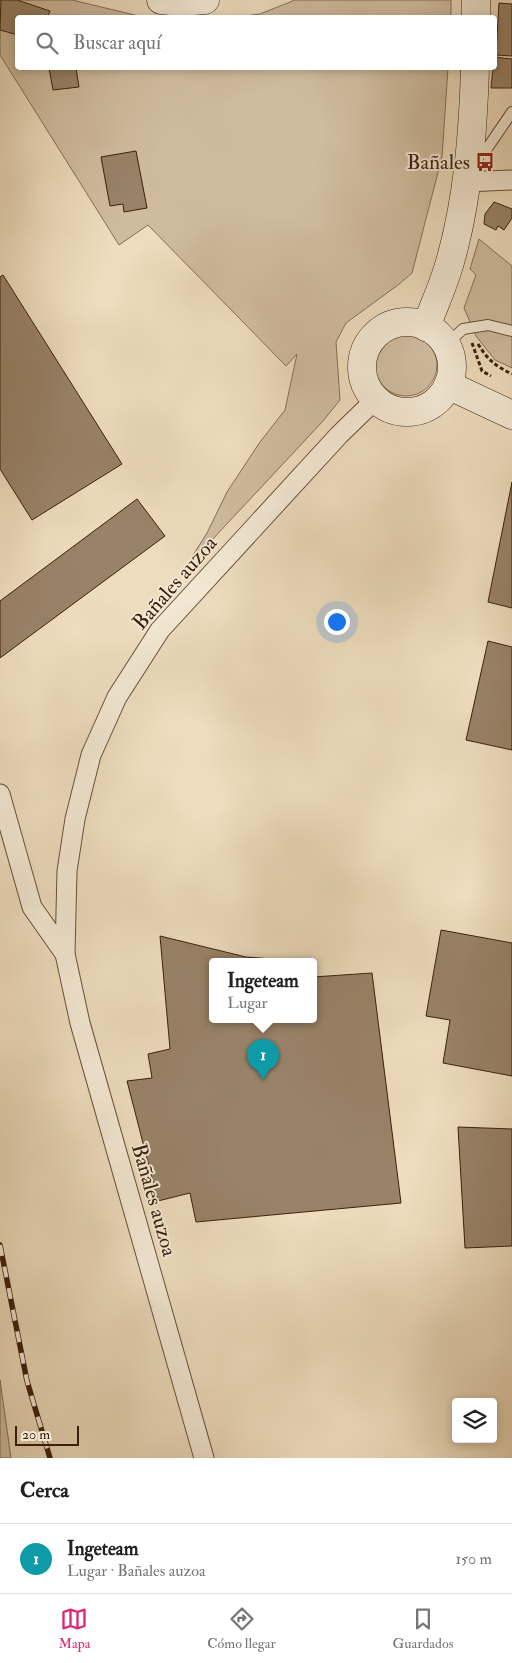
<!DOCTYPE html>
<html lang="es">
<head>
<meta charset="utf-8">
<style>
	body { margin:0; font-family:"IM FELL Double Pica",serif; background:#f2f2f2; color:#222 }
	.controls { position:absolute; right:15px; bottom:15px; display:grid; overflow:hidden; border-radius:5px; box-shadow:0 2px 8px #0003 }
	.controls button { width:45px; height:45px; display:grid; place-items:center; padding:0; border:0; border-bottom:1px solid #e0e0e0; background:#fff; color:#222; font:25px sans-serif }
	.scale { position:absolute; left:15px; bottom:12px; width:64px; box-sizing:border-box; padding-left:5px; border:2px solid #3c200c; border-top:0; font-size:14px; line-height:18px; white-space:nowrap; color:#3c200c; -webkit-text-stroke:4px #f3e8d4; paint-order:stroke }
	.you { position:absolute; left:336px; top:621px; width:18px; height:18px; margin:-12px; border:4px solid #fff; border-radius:50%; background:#1a73e8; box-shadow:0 0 0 8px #1a73e833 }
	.badge { display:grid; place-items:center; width:32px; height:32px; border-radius:50%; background:#db2777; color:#fff; font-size:16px; font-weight:700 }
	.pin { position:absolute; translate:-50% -41px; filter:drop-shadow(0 1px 2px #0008) }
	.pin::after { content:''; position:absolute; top:26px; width:18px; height:15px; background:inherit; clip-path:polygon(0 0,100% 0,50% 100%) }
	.popup { position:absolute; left:209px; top:958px; width:108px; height:65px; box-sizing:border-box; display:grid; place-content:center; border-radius:5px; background:#fff; filter:drop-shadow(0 1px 4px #0005); font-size:16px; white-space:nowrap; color:#767676 }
	.popup b { font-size:19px; color:#222 }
	.popup::after { content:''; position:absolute; left:50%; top:100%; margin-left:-10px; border:10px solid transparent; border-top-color:#fff }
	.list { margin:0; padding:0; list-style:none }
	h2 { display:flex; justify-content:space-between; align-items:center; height:65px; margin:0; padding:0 20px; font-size:21px }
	h2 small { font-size:16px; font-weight:400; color:#767676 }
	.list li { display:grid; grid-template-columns:32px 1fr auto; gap:15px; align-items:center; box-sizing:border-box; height:70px; padding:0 20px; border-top:1px solid #e0e0e0 }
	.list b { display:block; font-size:19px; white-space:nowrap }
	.list p { margin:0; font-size:16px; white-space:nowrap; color:#767676 }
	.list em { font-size:16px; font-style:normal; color:#767676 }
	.icon { flex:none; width:28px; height:28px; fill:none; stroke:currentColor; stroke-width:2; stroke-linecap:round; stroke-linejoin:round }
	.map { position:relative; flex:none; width:512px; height:1458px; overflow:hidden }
	.search { position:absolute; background:#fff; box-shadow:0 2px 8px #0003; left:15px; right:15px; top:15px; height:55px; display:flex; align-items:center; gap:12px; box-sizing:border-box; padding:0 18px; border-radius:5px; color:#767676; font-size:19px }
	.sheet { height:135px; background:#fff }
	nav { display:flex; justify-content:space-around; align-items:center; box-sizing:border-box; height:70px; border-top:1px solid #e0e0e0; background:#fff; font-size:14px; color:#767676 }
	nav a { display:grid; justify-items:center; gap:2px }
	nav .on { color:#db2777 }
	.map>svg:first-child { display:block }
	.green { fill:#cfbc9f; stroke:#866e56 }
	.building { fill:#988268; stroke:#3c200c }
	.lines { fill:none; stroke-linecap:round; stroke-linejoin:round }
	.lane-casing { stroke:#684f38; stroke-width:12 }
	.street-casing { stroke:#684f38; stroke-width:21 }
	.secondary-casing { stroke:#3c200c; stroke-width:29 }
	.path { stroke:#3c200c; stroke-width:3; stroke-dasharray:4 2.5; stroke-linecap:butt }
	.lane { stroke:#f3e8d4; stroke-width:10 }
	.street { stroke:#f3e8d4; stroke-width:19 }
	.secondary { stroke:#f3e8d4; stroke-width:28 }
	.rail-casing { stroke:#3c200c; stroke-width:5.5 }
	.rail { stroke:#f3e8d4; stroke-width:4; stroke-dasharray:11; stroke-linecap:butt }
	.labels { text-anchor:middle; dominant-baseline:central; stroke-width:4; stroke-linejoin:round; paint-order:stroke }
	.poi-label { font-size:21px; fill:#3c200c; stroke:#f3e8d4; text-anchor:end }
	.street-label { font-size:21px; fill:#3c200c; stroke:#f3e8d4 }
</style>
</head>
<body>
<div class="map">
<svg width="512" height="1458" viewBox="0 0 512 1458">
	<rect width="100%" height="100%" fill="#eddcbd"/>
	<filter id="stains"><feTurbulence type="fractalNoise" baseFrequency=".004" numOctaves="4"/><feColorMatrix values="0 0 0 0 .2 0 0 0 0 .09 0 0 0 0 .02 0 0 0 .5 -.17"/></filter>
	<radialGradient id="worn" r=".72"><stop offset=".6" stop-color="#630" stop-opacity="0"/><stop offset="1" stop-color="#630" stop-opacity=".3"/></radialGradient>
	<g class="green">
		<path d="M0,0H72L143,17L18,18V68H448L442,157L412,273L398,285L346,323L336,342L340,400L323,421L183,571L207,533L227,492L260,442L285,410L297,354L286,366L148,225L119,245L0,55Z"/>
		<path d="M295,0H451V17H237L260,14Z"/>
		<path d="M479,239L512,266V368L495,360L476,336L464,308L476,275L470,269Z"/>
		<circle cx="406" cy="365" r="31"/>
		<path d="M0,1380L11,1458H0Z"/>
	</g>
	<g class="building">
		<path d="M1,0H17L50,11L47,18H18V35L0,30Z"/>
		<path d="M499,3L512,4V56L496,55Z"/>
		<path d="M494,57L512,59V88H491L493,68H494Z"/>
		<path d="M49,68H76L79,87L53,90Z"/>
		<path d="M136,151L147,208L124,212L123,204L110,206L101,157Z"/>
		<path d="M494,202L512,209V218L504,230L498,226L496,230L484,224L485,214Z"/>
		<path d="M3,275L122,464L32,520L0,469V277Z"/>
		<path d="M512,482V608L488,602Z"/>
		<path d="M137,499L165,536L0,658V601Z"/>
		<path d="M488,641L512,647V750L466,740Z"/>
		<path d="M441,930L512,943V1076L443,1063L450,1020L426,1016Z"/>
		<path d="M160,936L246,957L286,960L213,961V1019H313V977L372,973L401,1203L196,1222L190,1193L158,1201L127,1081L152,1078L148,1054L170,1049Z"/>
		<path d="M458,1127L512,1129V1246L465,1248Z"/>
	</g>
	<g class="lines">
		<g class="lane-casing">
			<g id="lane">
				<path d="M470,149L486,150L512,112"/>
				<path d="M446,345L463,329L488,325L512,331"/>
			</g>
		</g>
		<g class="street-casing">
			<g id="street">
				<path d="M467,182L512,180"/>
				<path d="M0,794L32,907L65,954"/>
				<path d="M204,1458L80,1023L65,954L67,871L75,819L91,755L117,697L160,630L339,435L375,400"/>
			</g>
		</g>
		<g class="secondary-casing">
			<g id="secondary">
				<path d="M161,0L181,2L205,0"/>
				<path d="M476,18V0"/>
				<circle cx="407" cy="367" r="45"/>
				<path d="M426,327C434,305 444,284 450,262C468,199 473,133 475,68"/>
				<path d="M448,385L512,415"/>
			</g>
		</g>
		<g class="path">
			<path d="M472,343L482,371L491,376"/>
			<path d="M478,344C488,360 494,365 512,374"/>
		</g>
		<use href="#lane" class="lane"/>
		<use href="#street" class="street"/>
		<use href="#secondary" class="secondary"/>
		<g class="rail-casing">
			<path id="rail" d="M0,1245L27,1381L50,1458"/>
		</g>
		<use href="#rail" class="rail"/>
	</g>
	<defs>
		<g id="bus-bare" transform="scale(1.5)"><path d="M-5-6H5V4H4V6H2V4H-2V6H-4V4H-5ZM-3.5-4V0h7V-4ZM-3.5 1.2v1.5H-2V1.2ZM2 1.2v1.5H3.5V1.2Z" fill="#8f2418" stroke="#f3e8d4" stroke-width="2.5" paint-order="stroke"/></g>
	</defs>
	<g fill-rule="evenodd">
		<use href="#bus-bare" x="485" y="162"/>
	</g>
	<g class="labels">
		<g class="poi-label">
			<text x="470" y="162">Bañales</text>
		</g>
		<g class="street-label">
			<text transform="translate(175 583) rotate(-49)">Bañales auzoa</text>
			<text transform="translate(154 1200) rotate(74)">Bañales auzoa</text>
		</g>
	</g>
	<rect width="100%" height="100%" filter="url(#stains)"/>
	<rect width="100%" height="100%" fill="url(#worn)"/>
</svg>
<div class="controls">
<button><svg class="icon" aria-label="layers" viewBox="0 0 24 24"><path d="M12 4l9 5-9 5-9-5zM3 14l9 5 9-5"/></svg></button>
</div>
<div class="scale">20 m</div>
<div class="you"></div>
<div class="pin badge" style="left:263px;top:1080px;background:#0f9aa8">1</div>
<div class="popup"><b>Ingeteam</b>Lugar</div>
<div class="search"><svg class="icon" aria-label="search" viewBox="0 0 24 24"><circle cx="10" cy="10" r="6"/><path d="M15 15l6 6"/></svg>Buscar aquí</div>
</div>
<section class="sheet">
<h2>Cerca<small></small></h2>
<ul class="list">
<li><span class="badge" style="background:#0f9aa8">1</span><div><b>Ingeteam</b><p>Lugar · Bañales auzoa</p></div><em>150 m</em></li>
</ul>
</section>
<nav>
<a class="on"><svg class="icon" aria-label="map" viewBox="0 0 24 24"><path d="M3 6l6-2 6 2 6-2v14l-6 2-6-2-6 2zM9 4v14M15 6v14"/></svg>Mapa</a>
<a><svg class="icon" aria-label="directions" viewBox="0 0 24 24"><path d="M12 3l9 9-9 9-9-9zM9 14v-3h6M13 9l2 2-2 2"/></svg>Cómo llegar</a>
<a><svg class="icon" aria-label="saved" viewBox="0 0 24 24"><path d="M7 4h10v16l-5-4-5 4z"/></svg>Guardados</a>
</nav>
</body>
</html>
